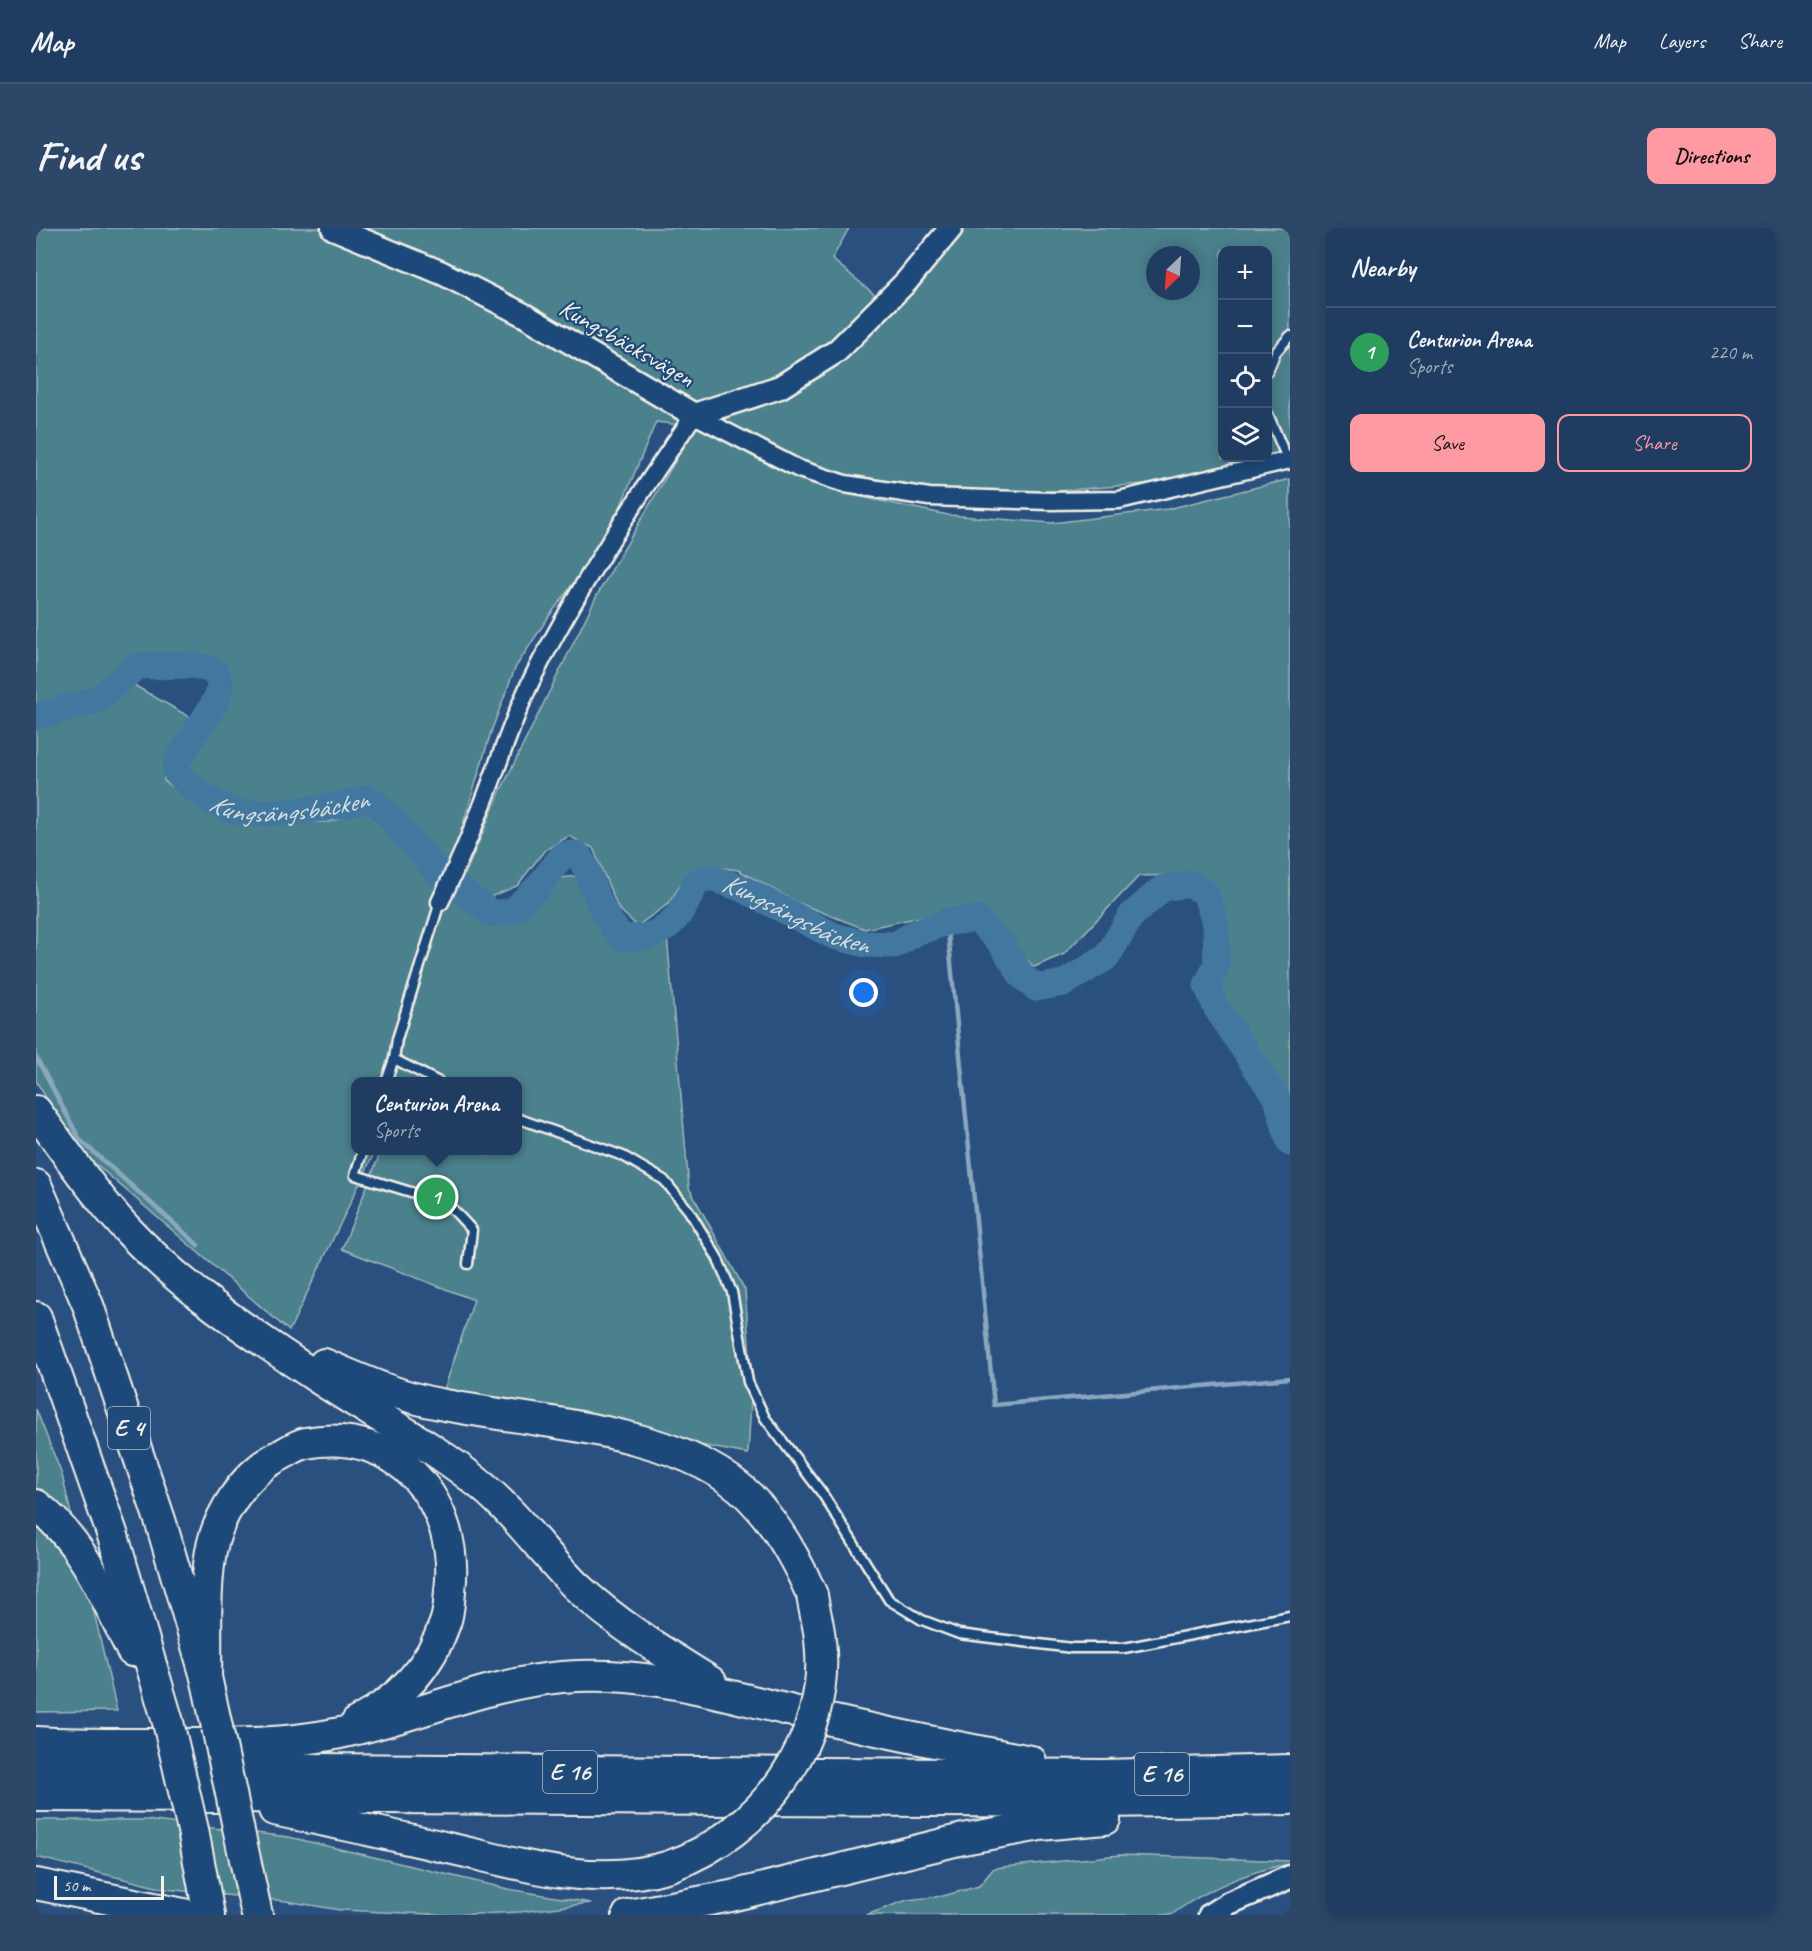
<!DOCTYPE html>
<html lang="en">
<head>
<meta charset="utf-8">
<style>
	body { margin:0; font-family:Caveat,sans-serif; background:#2d4769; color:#f1f3f6 }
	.controls { position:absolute; right:18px; top:18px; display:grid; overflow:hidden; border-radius:12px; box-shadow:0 3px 15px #0003 }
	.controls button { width:54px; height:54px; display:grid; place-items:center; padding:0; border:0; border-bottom:2px solid #3d5675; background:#203c60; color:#f1f3f6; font:30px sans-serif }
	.compass { position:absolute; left:1110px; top:18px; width:54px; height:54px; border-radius:50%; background:#203c60; box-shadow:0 3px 15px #0003; rotate:205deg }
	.scale { position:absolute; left:18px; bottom:15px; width:110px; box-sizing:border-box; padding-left:6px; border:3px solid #f4f1e8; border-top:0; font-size:16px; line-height:21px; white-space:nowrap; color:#f4f1e8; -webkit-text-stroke:4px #1f4a7a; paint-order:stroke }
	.you { position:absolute; left:828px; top:765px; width:21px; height:21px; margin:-15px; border:4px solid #fff; border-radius:50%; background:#1a73e8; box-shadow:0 0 0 9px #1a73e833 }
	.badge { display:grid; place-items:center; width:39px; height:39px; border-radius:50%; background:#ff9aa2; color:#fff; font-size:20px; font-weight:700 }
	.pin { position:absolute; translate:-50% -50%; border:3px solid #fff; box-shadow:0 2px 6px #0006 }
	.popup { position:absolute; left:315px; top:849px; width:171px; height:78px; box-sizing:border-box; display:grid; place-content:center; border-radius:12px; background:#203c60; filter:drop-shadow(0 2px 4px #0005); font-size:20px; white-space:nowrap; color:#a2adbd }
	.popup b { font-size:22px; color:#f1f3f6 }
	.popup::after { content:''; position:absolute; left:50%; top:100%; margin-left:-12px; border:12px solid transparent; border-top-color:#203c60 }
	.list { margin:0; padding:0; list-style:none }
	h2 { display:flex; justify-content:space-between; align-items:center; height:78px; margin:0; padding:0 24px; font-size:26px }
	h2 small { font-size:20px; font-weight:400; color:#a2adbd }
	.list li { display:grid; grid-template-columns:39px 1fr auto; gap:18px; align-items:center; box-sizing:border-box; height:90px; padding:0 24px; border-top:2px solid #3d5675 }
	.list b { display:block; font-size:22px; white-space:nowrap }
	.list p { margin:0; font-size:20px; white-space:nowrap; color:#a2adbd }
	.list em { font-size:20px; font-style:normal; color:#a2adbd }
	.actions { display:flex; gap:12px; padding:18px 24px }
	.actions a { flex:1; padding:14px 0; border:2px solid #ff9aa2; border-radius:12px; text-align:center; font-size:21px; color:#ff9aa2 }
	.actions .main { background:#ff9aa2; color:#111 }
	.icon { flex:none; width:33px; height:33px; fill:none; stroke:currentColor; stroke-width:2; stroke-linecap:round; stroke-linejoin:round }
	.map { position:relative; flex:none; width:1254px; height:1687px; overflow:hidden; border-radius:12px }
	header { display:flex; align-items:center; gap:36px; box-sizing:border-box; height:84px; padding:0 30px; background:#203c60; border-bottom:2px solid #3d5675 }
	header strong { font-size:28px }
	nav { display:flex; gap:33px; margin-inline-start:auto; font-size:21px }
	.intro { display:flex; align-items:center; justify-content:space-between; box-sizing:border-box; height:144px; padding:0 36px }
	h1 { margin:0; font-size:42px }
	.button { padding:15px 27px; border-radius:12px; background:#ff9aa2; color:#111; font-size:21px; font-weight:700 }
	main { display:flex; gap:36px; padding:0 36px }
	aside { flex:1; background:#203c60; border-radius:12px; box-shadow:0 3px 15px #0003 }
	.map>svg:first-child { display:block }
	.green { fill:#4c808d; stroke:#a0b8ba; stroke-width:1.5; fill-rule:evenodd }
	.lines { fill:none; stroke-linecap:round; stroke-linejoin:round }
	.stream { stroke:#8aa8bd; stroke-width:4.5 }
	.river { stroke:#4378a0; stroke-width:27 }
	.lane-casing { stroke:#f4f1e8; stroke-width:13 }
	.street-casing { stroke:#f4f1e8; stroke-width:21 }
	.secondary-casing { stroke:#f4f1e8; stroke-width:27 }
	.highway-casing { stroke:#f4f1e8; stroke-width:34 }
	.lane { stroke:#1f4a7a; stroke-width:8 }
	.street { stroke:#1f4a7a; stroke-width:16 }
	.secondary { stroke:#1f4a7a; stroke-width:22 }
	.highway { stroke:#1f4a7a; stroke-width:30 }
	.highway-bridge-casing { stroke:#f4f1e8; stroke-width:34; stroke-linecap:butt }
	.highway-bridge { stroke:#1f4a7a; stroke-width:30 }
	.labels { text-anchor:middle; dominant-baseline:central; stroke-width:4.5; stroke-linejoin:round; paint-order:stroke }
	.shield { fill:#1f4a7a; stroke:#b4bfc7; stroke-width:1.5 }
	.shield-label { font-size:24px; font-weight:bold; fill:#f4f1e8 }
	.street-label { font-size:26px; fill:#f4f1e8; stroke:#1f4a7a }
	.water-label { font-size:27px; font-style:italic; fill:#d9dfdd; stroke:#1f4a7a }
</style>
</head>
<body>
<header>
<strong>Map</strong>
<nav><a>Map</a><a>Layers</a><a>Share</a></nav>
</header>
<div class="intro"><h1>Find us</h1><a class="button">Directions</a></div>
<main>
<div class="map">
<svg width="1254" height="1687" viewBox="0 0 1254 1687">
	<rect width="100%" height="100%" fill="#2a5080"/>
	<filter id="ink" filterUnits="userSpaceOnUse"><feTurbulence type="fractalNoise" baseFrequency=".0167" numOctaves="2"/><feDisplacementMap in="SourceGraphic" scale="12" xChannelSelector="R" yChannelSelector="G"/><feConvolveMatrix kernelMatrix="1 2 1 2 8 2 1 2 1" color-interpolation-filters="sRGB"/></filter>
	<g filter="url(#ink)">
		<g class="green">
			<path d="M0,0H813L796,31L855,80L930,0H1254V222L1232,227V22H1186V230H1222L1119,255L995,265L898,261L811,266L912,287L1016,295L1132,281L1254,251V887L1182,774L1187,706L1177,659L1141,647L1103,648L1028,726L998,739L965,706L926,680L829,701L760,674L702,642L672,638L651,647L632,676L601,698L582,680L557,620L533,608L508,623L481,658L454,669L425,656L464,564L561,367L659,199L620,194L572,308L511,391L479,440L456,501L412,645L386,623L346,573L332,561L285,578L214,580L187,575L155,551L145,537L153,521L174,494L194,459L184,440L158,431L130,429L95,433L58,466L0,483ZM1119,27H1155V63H1119Z"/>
			<path d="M96,456L159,492C138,510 130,526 128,553L187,590L223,595L293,594L327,582L379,626L402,655L450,693C485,691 498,680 515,651L541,648C549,679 561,700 585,721L605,719L631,707L653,960L709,1062L716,1155L712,1226L406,1168L438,1072L306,1021L345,923H439L454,928L448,923L481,922V854H319V922L339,923L253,1103L40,919L0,853V498L67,479Z"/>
			<path d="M0,1181L26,1247L81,1483L0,1484Z"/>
			<path d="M0,1592H110L253,1609L472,1661L555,1675L484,1684L415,1687L304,1682L250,1673L128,1661L0,1629Z"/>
			<path d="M1084,1627L1254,1633V1636C1213,1642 1169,1662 1135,1687H830L871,1672L907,1668L943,1658L958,1640Z"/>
		</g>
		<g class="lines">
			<g class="stream">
				<path d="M911,694L958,1177L1254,1150"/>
				<path d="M0,829L44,912L162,1017"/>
			</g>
			<path class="river" id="s1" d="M0,489L62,471L101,438L158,437L179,443C180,447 184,453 184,457C184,478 145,517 139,542C152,558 171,572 191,580C218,593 303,579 333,570L351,586L401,643L456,686L477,683L502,659L527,627L541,626C553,641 552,648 559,664C565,682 573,695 586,709C628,714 645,690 660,654L676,650L705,660L798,708L829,716L859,717L881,704L911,694L941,691L965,715L986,748L1000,760L1028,755L1071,729L1095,688L1127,660L1153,656L1169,664L1180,697L1181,736L1171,757L1180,779L1241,871L1254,915"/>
			<g class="lane-casing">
				<g id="lane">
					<path d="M1232,143L1240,124L1254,108"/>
					<path d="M1232,186L1252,233"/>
					<path d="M350,854L358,831"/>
					<path d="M403,854L358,831L361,811L404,674"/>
					<path d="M481,890L587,928L628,952L653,983L681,1029L696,1064L712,1154L729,1190L786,1265L853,1372L886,1392L923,1406L1036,1420H1088L1254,1388"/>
					<path d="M327,922L319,947L411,975L436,1002L432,1036"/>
				</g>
			</g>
			<g class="street-casing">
				<path id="street" d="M404,674C419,643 433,611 446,578C463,535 477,489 498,447C544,357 600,270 658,187L763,241L809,256L893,269L1014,273L1083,272L1254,232"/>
			</g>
			<g class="secondary-casing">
				<g id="secondary">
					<path d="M297,0L406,45L488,87L658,187L744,159L801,123L870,54L915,0"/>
					<path d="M1174,1687L1193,1675L1254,1649"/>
				</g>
			</g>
			<g class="highway-casing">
				<g id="highway">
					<path d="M0,883C28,922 56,963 88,998C141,1056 211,1103 276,1146C332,1184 394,1215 446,1258C481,1287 507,1325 539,1357C579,1395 628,1425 675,1454"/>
					<path d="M0,957L52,1077L125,1295L170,1449L181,1499"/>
					<path d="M0,1089L77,1308L132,1494"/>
					<path d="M288,1136C325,1152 364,1169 404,1176C496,1195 643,1199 713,1268C741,1296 760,1330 776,1367"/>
					<path d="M0,1277C48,1314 70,1371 96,1423"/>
					<path d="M170,1449C171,1408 168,1363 175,1323C182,1287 208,1246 241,1229C250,1225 260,1217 270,1215C361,1197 425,1276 414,1363C413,1373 413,1385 409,1395C394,1439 362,1472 321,1494"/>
					<path d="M0,1514C49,1517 98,1516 147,1516C199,1516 249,1516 299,1506C376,1491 447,1456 526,1449C611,1442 680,1465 761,1484C838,1503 916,1518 995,1533"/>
					<path d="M0,1539L1068,1547L1254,1542"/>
					<path d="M0,1568L1068,1574L1254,1571"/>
					<path d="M238,1582C294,1594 352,1606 408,1619C484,1636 558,1661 634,1638"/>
					<path d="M202,1599L221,1687"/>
					<path d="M157,1602L173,1687"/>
					<path d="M0,1656L152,1687"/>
					<path d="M592,1687L695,1668L927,1611L1004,1597L1069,1591"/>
				</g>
			</g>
			<use href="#lane" class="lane"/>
			<use href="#street" class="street"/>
			<use href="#secondary" class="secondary"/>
			<use href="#highway" class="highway"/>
			<g class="highway-bridge-casing">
				<g id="highway-bridge">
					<path d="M132,1494L157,1602"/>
					<path d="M181,1499L202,1599"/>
					<path d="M634,1638C725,1606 796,1512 784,1412C783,1397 778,1382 776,1367"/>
				</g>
			</g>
			<use href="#highway-bridge" class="highway-bridge"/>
		</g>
	</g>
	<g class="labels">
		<g class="shield">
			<rect x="72" y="1179" width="42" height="42" rx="4.5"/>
			<rect x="507" y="1523" width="54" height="42" rx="4.5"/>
			<rect x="1099" y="1525" width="54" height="42" rx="4.5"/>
		</g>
		<g class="shield-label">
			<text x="93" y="1200">E 4</text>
			<text x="534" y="1544">E 16</text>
			<text x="1126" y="1546">E 16</text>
		</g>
		<g class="street-label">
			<text transform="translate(591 115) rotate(30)">Kungsbäcksvägen</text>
		</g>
		<g class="water-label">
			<text stroke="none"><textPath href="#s1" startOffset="434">Kungsängsbäcken</textPath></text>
			<text stroke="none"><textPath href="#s1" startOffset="1100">Kungsängsbäcken</textPath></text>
		</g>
	</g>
</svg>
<div class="controls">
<button>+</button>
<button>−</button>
<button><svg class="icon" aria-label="locate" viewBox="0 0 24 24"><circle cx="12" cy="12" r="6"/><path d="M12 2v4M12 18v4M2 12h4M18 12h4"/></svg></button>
<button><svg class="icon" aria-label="layers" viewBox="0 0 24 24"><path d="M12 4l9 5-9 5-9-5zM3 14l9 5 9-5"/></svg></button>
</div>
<svg class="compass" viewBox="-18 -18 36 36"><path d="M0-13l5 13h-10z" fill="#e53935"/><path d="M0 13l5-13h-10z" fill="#a2adbd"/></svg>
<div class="scale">50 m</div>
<div class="you"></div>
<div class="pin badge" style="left:400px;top:969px;background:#2e9e5b">1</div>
<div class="popup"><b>Centurion Arena</b>Sports</div>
</div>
<aside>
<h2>Nearby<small></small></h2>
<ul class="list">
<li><span class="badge" style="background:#2e9e5b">1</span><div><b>Centurion Arena</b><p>Sports</p></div><em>220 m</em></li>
</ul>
<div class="actions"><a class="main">Save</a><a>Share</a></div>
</aside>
</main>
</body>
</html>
